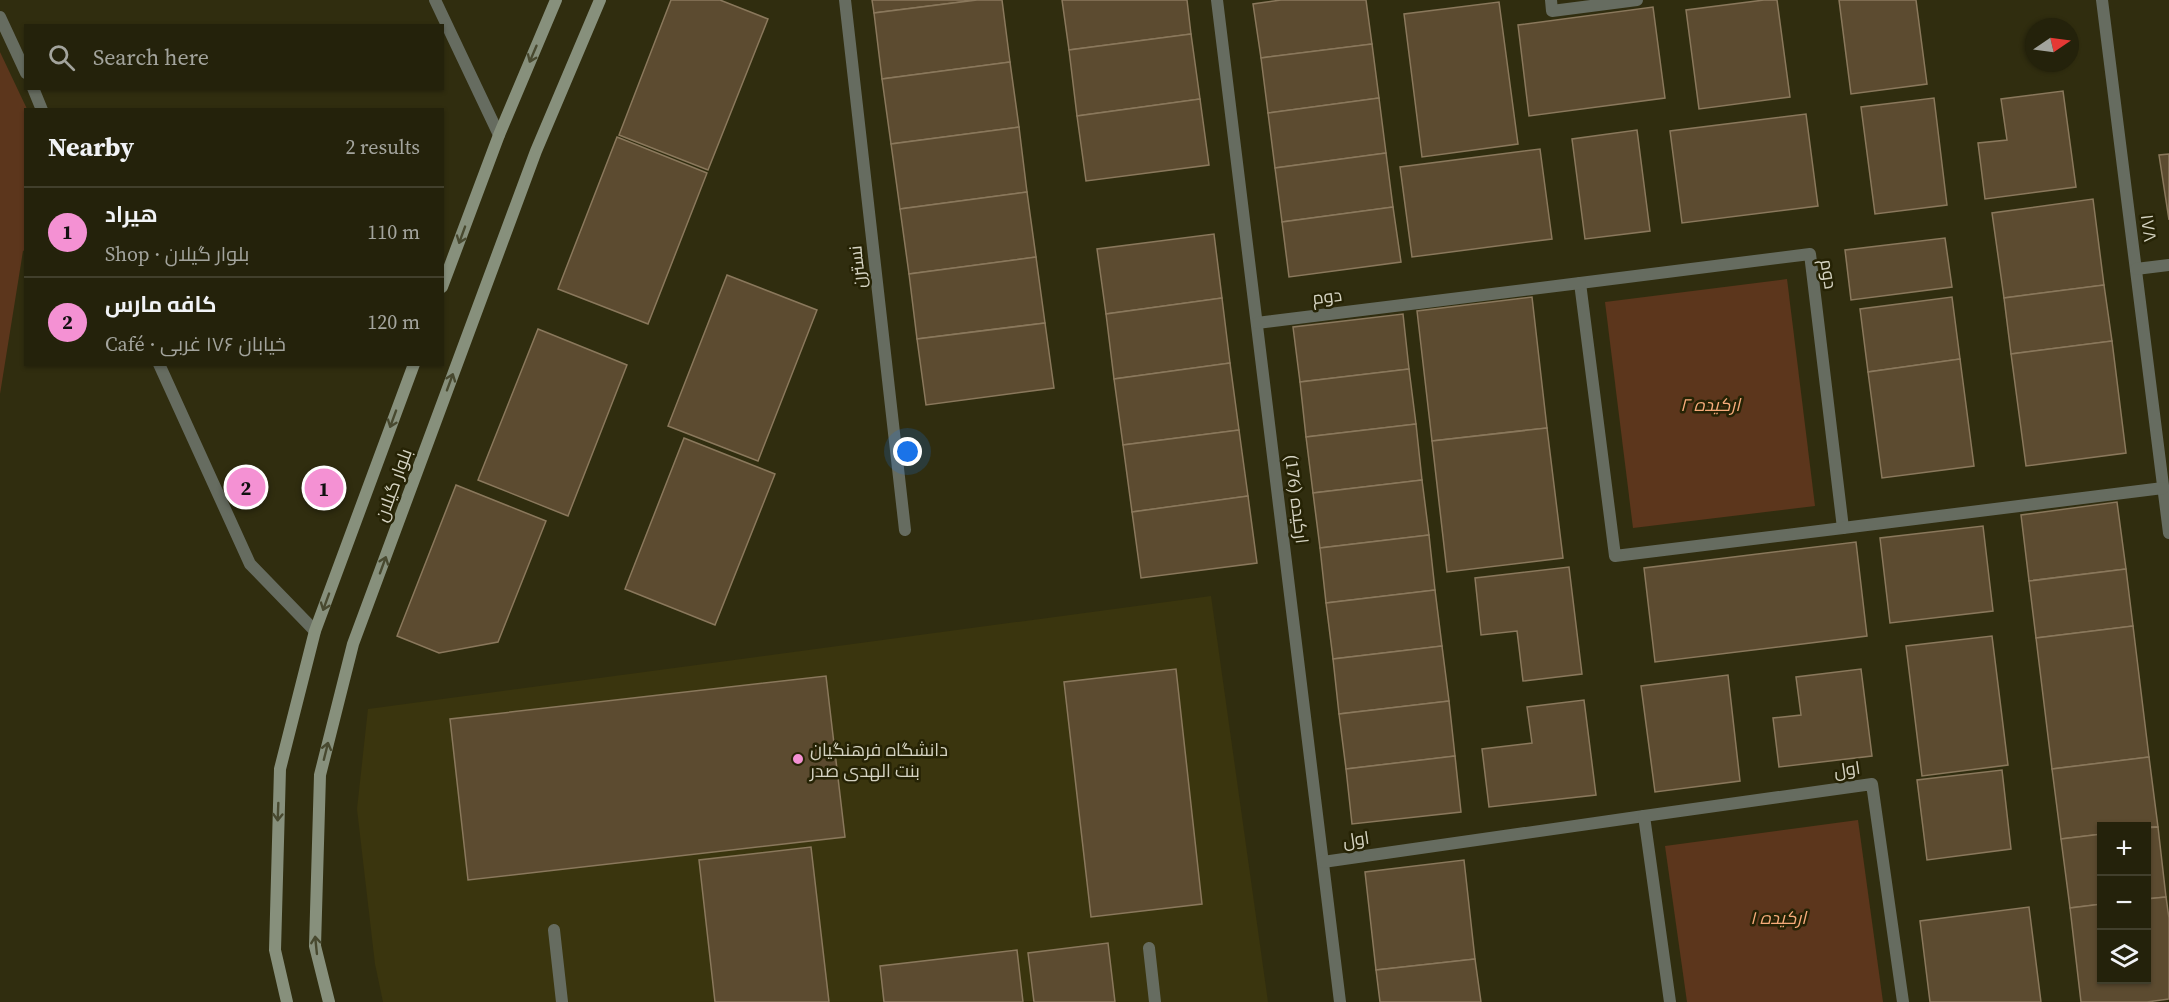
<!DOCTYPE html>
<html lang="en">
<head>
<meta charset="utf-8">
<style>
	body { margin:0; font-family:"Source Serif 4",Cairo,serif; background:#2c2a14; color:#f1f3f6 }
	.controls { position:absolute; right:18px; bottom:18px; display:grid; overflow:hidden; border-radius:0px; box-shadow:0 2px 4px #0004 }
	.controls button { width:54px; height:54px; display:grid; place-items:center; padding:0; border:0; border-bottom:2px solid #413f2c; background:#24220b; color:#f1f3f6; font:30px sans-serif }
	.compass { position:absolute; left:2025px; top:18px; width:54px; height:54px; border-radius:50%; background:#24220b; box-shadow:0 2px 4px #0004; rotate:77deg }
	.you { position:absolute; left:908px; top:452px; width:21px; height:21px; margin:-15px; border:4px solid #fff; border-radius:50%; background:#1a73e8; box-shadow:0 0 0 9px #1a73e833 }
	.badge { display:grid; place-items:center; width:39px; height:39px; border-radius:50%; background:#f491d3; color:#111; font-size:20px; font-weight:700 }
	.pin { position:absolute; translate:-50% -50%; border:3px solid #fff; box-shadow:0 2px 6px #0006 }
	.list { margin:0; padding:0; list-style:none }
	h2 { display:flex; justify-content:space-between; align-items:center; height:78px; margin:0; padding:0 24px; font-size:26px }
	h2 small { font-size:20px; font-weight:400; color:#a3a49d }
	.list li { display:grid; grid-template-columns:39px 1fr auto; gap:18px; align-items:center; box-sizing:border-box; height:90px; padding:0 24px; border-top:2px solid #413f2c }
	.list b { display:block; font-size:22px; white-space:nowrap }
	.list p { margin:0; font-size:20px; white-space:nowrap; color:#a3a49d }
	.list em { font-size:20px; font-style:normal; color:#a3a49d }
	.icon { flex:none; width:33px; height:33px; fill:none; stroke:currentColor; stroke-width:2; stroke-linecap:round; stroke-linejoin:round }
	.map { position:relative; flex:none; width:2169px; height:1002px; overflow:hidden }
	.search { position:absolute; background:#24220b; box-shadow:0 2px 4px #0004; left:24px; top:24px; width:420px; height:66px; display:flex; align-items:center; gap:15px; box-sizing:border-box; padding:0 21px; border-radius:0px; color:#a3a49d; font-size:22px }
	.panel { position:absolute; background:#24220b; box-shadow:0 2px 4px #0004; left:24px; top:108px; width:420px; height:258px; border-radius:0px }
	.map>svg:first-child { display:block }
	.built { fill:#3a350e }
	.green { fill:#5c361c }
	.building { fill:#5c4b30; stroke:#8a785c; stroke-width:1.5 }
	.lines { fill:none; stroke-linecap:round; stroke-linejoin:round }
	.lane { stroke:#666c60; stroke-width:12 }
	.street { stroke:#666c60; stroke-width:12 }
	.secondary { stroke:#87907c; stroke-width:12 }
	.oneway { stroke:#48492f }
	.poi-dot { fill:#f491d3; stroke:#262305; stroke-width:2 }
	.labels { text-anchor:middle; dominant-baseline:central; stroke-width:5; stroke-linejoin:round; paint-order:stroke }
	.street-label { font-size:18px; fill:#d5d3c2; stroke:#262305 }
	.park-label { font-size:18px; font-style:italic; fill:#f8ac7b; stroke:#262305 }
	.poi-label { font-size:18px; fill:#d5d3c2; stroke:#262305; text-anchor:start }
</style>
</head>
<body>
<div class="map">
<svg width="2169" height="1002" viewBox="0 0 2169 1002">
	<rect width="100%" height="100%" fill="#302d0f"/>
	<path class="built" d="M1211,596L1268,1002H383L375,964L357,809L368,709Z"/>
	<g class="green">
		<path d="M0,52L27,109L25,250L23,251L0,394Z"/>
		<path d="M1787,279L1815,506L1633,528L1605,302Z"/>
		<path d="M1858,820L1883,1002H1687L1665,846Z"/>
	</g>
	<g class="building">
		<path d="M671,0H720L768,19L708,170L619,135Z"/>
		<path d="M872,0H977L874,13Z"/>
		<path d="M977,0H1002L1010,62L882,79L874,13Z"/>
		<path d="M1062,0H1187L1191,34L1069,50Z"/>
		<path d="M1281,0H1366L1372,44L1261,58L1253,4Z"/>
		<path d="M1764,0H1777L1790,97L1699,109L1686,10Z"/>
		<path d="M1839,0H1916L1927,84L1851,94Z"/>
		<path d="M1499,2L1518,144L1422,157L1404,14Z"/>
		<path d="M1653,7L1665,98L1529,116L1518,25Z"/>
		<path d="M1191,34L1200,99L1077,116L1069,50Z"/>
		<path d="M1372,44L1379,98L1268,113L1261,58Z"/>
		<path d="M1010,62L1019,127L891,144L882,79Z"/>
		<path d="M2063,91L2076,187L1985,199L1978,143L2007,140L2001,99Z"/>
		<path d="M1379,98L1386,153L1275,168L1268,113Z"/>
		<path d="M1934,98L1947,205L1875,214L1861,107Z"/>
		<path d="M1200,99L1209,165L1086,181L1077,116Z"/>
		<path d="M1806,114L1818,206L1682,223L1670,131Z"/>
		<path d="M1019,127L1027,192L900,209L891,144Z"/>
		<path d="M1637,130L1650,231L1585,239L1572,139Z"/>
		<path d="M617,137L707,173L648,324L558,289Z"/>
		<path d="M1540,149L1552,239L1412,257L1400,167Z"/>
		<path d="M1386,153L1393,207L1282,222L1275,168Z"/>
		<path d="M2169,154V220L2159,155Z"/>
		<path d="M1027,192L1036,257L909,274L900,209Z"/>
		<path d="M2093,199L2104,285L2004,298L1992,213Z"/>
		<path d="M1393,207L1401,262L1289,277L1282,222Z"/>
		<path d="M1214,234L1222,298L1106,314L1097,249Z"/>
		<path d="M1945,238L1952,287L1851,300L1845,250Z"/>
		<path d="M1036,257L1045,323L917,339L909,274Z"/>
		<path d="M727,275L817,310L758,461L668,426Z"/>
		<path d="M2104,285L2112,341L2011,354L2004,298Z"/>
		<path d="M1532,297L1547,428L1432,441L1417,311Z"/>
		<path d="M1952,297L1960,359L1868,372L1860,309Z"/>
		<path d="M1222,298L1230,363L1114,379L1106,314Z"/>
		<path d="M1403,314L1409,369L1300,382L1293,327Z"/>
		<path d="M1045,323L1054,388L926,405L917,339Z"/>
		<path d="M538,329L627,365L568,516L478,480Z"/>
		<path d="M2112,341L2126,453L2026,466L2011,354Z"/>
		<path d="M1960,359L1974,466L1882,478L1868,372Z"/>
		<path d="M1230,363L1239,430L1123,445L1114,379Z"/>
		<path d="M1409,369L1416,424L1306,437L1300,382Z"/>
		<path d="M1416,424L1422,480L1313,493L1306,437Z"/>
		<path d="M1547,428L1563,558L1447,572L1432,441Z"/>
		<path d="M1239,430L1248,496L1132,512L1123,445Z"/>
		<path d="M684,438L775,474L715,625L625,589Z"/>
		<path d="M1422,480L1429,535L1320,548L1313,493Z"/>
		<path d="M456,485L546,521L498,642L439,653L397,636Z"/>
		<path d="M1248,496L1257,563L1141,578L1132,512Z"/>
		<path d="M2117,502L2126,569L2029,581L2021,515Z"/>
		<path d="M1983,526L1993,611L1890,623L1880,538Z"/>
		<path d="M1429,535L1435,590L1326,603L1320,548Z"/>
		<path d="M1856,542L1867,636L1655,662L1644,568Z"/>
		<path d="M1569,567L1582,674L1523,681L1517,631L1481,635L1475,578Z"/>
		<path d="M2126,569L2133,626L2036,638L2029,581Z"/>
		<path d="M1435,590L1442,646L1333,659L1326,603Z"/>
		<path d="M2133,626L2149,757L2052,769L2036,638Z"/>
		<path d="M1992,636L2008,765L1922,776L1906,646Z"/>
		<path d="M1442,646L1449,701L1339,714L1333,659Z"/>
		<path d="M1176,669L1202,904L1091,917L1064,682Z"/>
		<path d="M1861,669L1872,756L1779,767L1773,718L1801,715L1796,677Z"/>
		<path d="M1728,675L1740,781L1655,792L1641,686Z"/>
		<path d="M826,676L845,837L468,880L450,719Z"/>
		<path d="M1584,700L1596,795L1489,807L1482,749L1532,743L1527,707Z"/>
		<path d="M1449,701L1455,756L1346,769L1339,714Z"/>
		<path d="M1455,756L1461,812L1352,824L1346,769Z"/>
		<path d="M2149,757L2158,827L2102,826V834L2061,839L2052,769Z"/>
		<path d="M2002,770L2011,849L1927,860L1917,780Z"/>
		<path d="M2158,827L2166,897L2146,899V828Z"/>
		<path d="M2102,834V904L2070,908L2061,839Z"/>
		<path d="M811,847L829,1002H715L699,860Z"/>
		<path d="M1464,860L1475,959L1376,970L1365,872Z"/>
		<path d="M2166,897L2169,918V999L2147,1002H2081L2070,908L2102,904V980H2146V899Z"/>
		<path d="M2029,907L2041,1002H1930L1920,921Z"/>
		<path d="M1108,943L1115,1002H1034L1028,953Z"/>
		<path d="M1017,950L1023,1002H884L880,966Z"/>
		<path d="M1475,959L1481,1002H1380L1376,970Z"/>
	</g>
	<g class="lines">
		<g class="lane">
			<path d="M554,930L562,1002"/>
			<path d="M1149,948L1155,1002"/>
		</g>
		<g class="street">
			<path d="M435,0L499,135"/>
			<path d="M845,0L905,530"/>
			<path d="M1217,0L1340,1002"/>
			<path d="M1551,0L1552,11L1637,0"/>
			<path d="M2102,0L2169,533"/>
			<path d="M0,17L26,73"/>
			<path d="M33,88L42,110"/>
			<path d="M1810,254L1843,528L1615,556L1580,283Z"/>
			<path d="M2136,269L2169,265"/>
			<path d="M1257,323L1580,283"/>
			<path d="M159,364L250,564L315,631"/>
			<path d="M1843,528L2163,488"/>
			<path d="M1323,862L1644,816"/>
			<path d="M1670,1002L1644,816L1872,784L1903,1002"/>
		</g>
		<g class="secondary">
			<path d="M442,287L499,135L556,0"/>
			<path d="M287,1002L275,950L280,769L315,631L414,364"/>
			<path d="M329,1002L315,946L320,775L353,644L536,151L600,0"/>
		</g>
	</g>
	<defs><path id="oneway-shaft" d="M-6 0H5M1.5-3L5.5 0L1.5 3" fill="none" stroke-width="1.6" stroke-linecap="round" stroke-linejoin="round" transform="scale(1.5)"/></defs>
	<g class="oneway">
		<use href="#oneway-shaft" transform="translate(533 54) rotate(113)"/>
		<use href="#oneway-shaft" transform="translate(462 235) rotate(110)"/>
		<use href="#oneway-shaft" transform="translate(450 382) rotate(-70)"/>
		<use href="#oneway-shaft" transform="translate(393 419) rotate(110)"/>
		<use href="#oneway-shaft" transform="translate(383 565) rotate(-70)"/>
		<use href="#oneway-shaft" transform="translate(326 602) rotate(110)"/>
		<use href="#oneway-shaft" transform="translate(326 751) rotate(-76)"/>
		<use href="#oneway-shaft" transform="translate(278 812) rotate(92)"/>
		<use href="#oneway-shaft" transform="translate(316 945) rotate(-96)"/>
	</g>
	<circle class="poi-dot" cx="798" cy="759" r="6"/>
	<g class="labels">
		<g class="street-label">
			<text transform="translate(2149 228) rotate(83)">۱۷۸</text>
			<text transform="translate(857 267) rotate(-96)">نسترن</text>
			<text transform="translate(1829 274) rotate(81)">دوم</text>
			<text transform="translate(1327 296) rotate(-7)">دوم</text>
			<text transform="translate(393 485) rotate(-70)">بلوار گیلان</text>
			<text transform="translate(1297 499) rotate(83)">ارکیده (176)</text>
			<text transform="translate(1847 769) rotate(-8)">اول</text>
			<text transform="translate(1356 839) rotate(-8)">اول</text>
		</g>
		<g class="park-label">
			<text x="1710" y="404">ارکیده ۲</text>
			<text x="1778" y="917">ارکیده ۱</text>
		</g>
		<g class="poi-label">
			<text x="810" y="749">دانشگاه فرهنگیان<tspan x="810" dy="21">بنت الهدی صدر</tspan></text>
		</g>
	</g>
</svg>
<div class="controls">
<button>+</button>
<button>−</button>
<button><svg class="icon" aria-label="layers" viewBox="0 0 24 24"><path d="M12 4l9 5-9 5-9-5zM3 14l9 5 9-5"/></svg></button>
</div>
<svg class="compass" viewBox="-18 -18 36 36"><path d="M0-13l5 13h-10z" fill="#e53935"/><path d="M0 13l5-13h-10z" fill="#a3a49d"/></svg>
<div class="you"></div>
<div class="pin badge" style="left:324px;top:488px">1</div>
<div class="pin badge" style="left:246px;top:487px">2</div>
<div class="search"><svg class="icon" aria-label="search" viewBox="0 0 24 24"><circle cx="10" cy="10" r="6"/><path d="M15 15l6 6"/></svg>Search here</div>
<section class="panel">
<h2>Nearby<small>2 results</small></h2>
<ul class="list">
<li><span class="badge">1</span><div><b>هیراد</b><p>Shop · بلوار گیلان</p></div><em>110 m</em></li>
<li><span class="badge">2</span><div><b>کافه مارس</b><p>Café · خیابان ۱۷۶ غربی</p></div><em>120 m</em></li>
</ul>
</section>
</div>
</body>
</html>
